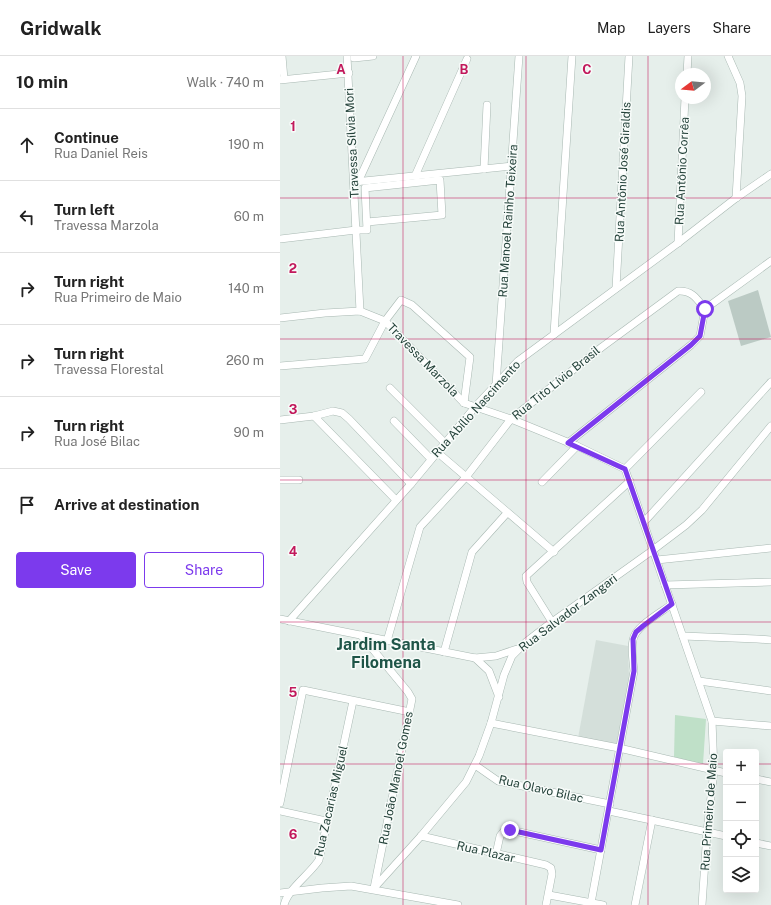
<!DOCTYPE html>
<html lang="en">
<head>
<meta charset="utf-8">
<style>
	body { margin:0; font-family:"Public Sans",sans-serif; background:#f6f6f6; color:#222 }
	.controls { position:absolute; right:12px; bottom:12px; display:grid; overflow:hidden; border-radius:4px; box-shadow:0 4px 16px #0002 }
	.controls button { width:36px; height:36px; display:grid; place-items:center; padding:0; border:0; border-bottom:1px solid #e0e0e0; background:#fff; color:#222; font:20px sans-serif }
	.compass { position:absolute; left:395px; top:12px; width:36px; height:36px; border-radius:50%; background:#fff; box-shadow:0 4px 16px #0002; rotate:254deg }
	.stop { position:absolute; width:12px; height:12px; margin:-9px; border:3px solid #7c3aed; border-radius:50%; background:#fff }
	.stop.end { background:#7c3aed; border-color:#fff; box-shadow:0 1px 4px #0008 }
	.list { margin:0; padding:0; list-style:none }
	h2 { display:flex; justify-content:space-between; align-items:center; height:52px; margin:0; padding:0 16px; font-size:17px }
	h2 small { font-size:13px; font-weight:400; color:#767676 }
	.list li { display:grid; grid-template-columns:26px 1fr auto; gap:12px; align-items:center; box-sizing:border-box; height:72px; padding:0 16px; border-top:1px solid #e0e0e0 }
	.list b { display:block; font-size:15px; white-space:nowrap }
	.list p { margin:0; font-size:13px; white-space:nowrap; color:#767676 }
	.list em { font-size:13px; font-style:normal; color:#767676 }
	.actions { display:flex; gap:8px; padding:12px 16px }
	.actions a { flex:1; padding:9px 0; border:1px solid #7c3aed; border-radius:4px; text-align:center; font-size:14px; color:#7c3aed }
	.actions .main { background:#7c3aed; color:#fff }
	.icon { flex:none; width:22px; height:22px; fill:none; stroke:currentColor; stroke-width:2; stroke-linecap:round; stroke-linejoin:round }
	.map { position:relative; flex:none; width:491px; height:849px; overflow:hidden }
	header { display:flex; align-items:center; gap:24px; box-sizing:border-box; height:56px; padding:0 20px; background:#fff; border-bottom:1px solid #e0e0e0 }
	header strong { font-size:19px }
	nav { display:flex; gap:22px; margin-inline-start:auto; font-size:14px }
	main { display:flex }
	aside { flex:1; background:#fff }
	.map>svg:first-child { display:block }
	.built { fill:#d4dfda }
	.green { fill:#bfe0c8 }
	.building { fill:#bbcac4 }
	.lines { fill:none; stroke-linecap:round; stroke-linejoin:round }
	.minor-casing { stroke:#a8b8b2; stroke-width:8 }
	.minor { stroke:#fff; stroke-width:7 }
	.route { stroke:#7c3aed; stroke-width:5 }
	.grid { fill:none; stroke:#c2185b; stroke-width:1; stroke-opacity:0.55 }
	.labels { text-anchor:middle; dominant-baseline:central; stroke-width:3; stroke-linejoin:round; paint-order:stroke }
	.street-label { font-size:12px; fill:#24423a; stroke:#f7fbf9 }
	.district-label { font-size:16px; font-weight:bold; fill:#1f5548; stroke:#f7fbf9 }
	.grid-label { font-size:13px; text-anchor:middle; font-weight:bold; fill:#c2185b; stroke:#f7fbf9; stroke-width:3; stroke-linejoin:round; paint-order:stroke }
</style>
</head>
<body>
<header>
<strong>Gridwalk</strong>
<nav><a>Map</a><a>Layers</a><a>Share</a></nav>
</header>
<main>
<aside>
<h2>10 min<small>Walk · 740 m</small></h2>
<ul class="list">
<li><svg class="icon" aria-label="ahead" viewBox="0 0 24 24"><path d="M12 20V5M6 11l6-6 6 6"/></svg><div><b>Continue</b><p>Rua Daniel Reis</p></div><em>190 m</em></li>
<li><svg class="icon" aria-label="left" viewBox="0 0 24 24"><path d="M17 20v-9H6M10 6l-5 5 5 5"/></svg><div><b>Turn left</b><p>Travessa Marzola</p></div><em>60 m</em></li>
<li><svg class="icon" aria-label="right" viewBox="0 0 24 24"><path d="M7 20v-9h11M14 6l5 5-5 5"/></svg><div><b>Turn right</b><p>Rua Primeiro de Maio</p></div><em>140 m</em></li>
<li><svg class="icon" aria-label="right" viewBox="0 0 24 24"><path d="M7 20v-9h11M14 6l5 5-5 5"/></svg><div><b>Turn right</b><p>Travessa Florestal</p></div><em>260 m</em></li>
<li><svg class="icon" aria-label="right" viewBox="0 0 24 24"><path d="M7 20v-9h11M14 6l5 5-5 5"/></svg><div><b>Turn right</b><p>Rua José Bilac</p></div><em>90 m</em></li>
<li><svg class="icon" aria-label="arrive" viewBox="0 0 24 24"><path d="M6 21V4h12l-3 4 3 4H6"/></svg><div><b>Arrive at destination</b></div></li>
</ul>
<div class="actions"><a class="main">Save</a><a>Share</a></div>
</aside>
<div class="map">
<svg width="491" height="849" viewBox="0 0 491 849">
	<rect width="100%" height="100%" fill="#e6efeb"/>
	<path class="built" d="M316,584L348,590L349,622L336,691L298,682Z"/>
	<path class="green" d="M395,659L426,663L423,708L394,701Z"/>
	<path class="building" d="M478,234L491,281L461,290L448,245Z"/>
	<g class="lines">
		<g class="minor-casing">
			<g id="minor">
				<path d="M2,0L4,23"/>
				<path d="M67,0L80,255"/>
				<path d="M74,0V2L93,0"/>
				<path d="M448,0L460,27L462,40L456,142"/>
				<path d="M407,18L408,0"/>
				<path d="M0,24L69,17"/>
				<path d="M204,113L207,49"/>
				<path d="M135,120L187,3"/>
				<path d="M74,126L232,110"/>
				<path d="M78,126L136,0"/>
				<path d="M0,183L76,174H87L85,132L160,124L162,159L87,166"/>
				<path d="M398,187L405,42"/>
				<path d="M336,232L349,0"/>
				<path d="M0,262L45,257L80,255L105,265L184,347L231,363L297,390L345,413"/>
				<path d="M274,278L292,0"/>
				<path d="M0,310L85,303L105,265L121,244L132,249L190,301L184,347"/>
				<path d="M216,329L239,0"/>
				<path d="M110,332L165,387"/>
				<path d="M34,360L116,444"/>
				<path d="M0,364L34,360L53,355L62,357L69,363L131,428"/>
				<path d="M114,365L151,403"/>
				<path d="M288,387L411,289L420,280L425,253"/>
				<path d="M157,396L274,496"/>
				<path d="M345,413L432,665L434,714L427,776L422,849"/>
				<path d="M345,413L421,336"/>
				<path d="M0,424H19"/>
				<path d="M262,426L297,390"/>
				<path d="M364,466L491,326"/>
				<path d="M377,504L491,492"/>
				<path d="M385,529L491,526"/>
				<path d="M0,563L195,602L216,600L237,593"/>
				<path d="M9,565L131,428L195,351L238,305L398,187L456,142L491,118"/>
				<path d="M272,566L247,526L246,520L350,425"/>
				<path d="M81,579L128,636L132,643L94,832"/>
				<path d="M403,580L477,583L491,584"/>
				<path d="M107,585L140,471L186,421L231,363L322,291L398,235C412,234 417,243 425,253L491,205"/>
				<path d="M164,596L192,496L227,457"/>
				<path d="M195,602L209,615L219,641"/>
				<path d="M419,625L491,635"/>
				<path d="M432,665L491,670"/>
				<path d="M211,667L339,692L446,717"/>
				<path d="M195,709L218,725L330,748"/>
				<path d="M476,723L491,726"/>
				<path d="M0,747L23,634L130,656"/>
				<path d="M0,755L46,765"/>
				<path d="M329,755L446,780"/>
				<path d="M141,780L266,809L271,812L272,818L266,849"/>
				<path d="M476,787L491,790"/>
				<path d="M216,798L220,780L224,775L230,774L321,794"/>
				<path d="M94,832L141,780L186,726L199,700L211,667L224,619L232,600L246,586L272,566L373,494L406,469L422,454L491,370"/>
				<path d="M0,837L42,832L71,830L178,849"/>
				<path d="M269,839L323,849"/>
				<path d="M311,847L354,615C353,606 351,592 353,584C355,570 382,556 392,548"/>
				<path d="M4,849C8,833 29,819 39,804L73,645"/>
				<path d="M355,849L372,764"/>
			</g>
		</g>
		<use href="#minor" class="minor"/>
	</g>
	<g class="lines">
		<path class="route" d="M230,774L321,794L354,615L353,583L356,576L363,570L392,548L345,413L288,387L411,289L420,280L425,253"/>
	</g>
	<path class="grid" d="M123,0V849M246,0V849M368,0V849M0,142H491M0,283H491M0,424H491M0,566H491M0,708H446M476,708H491"/>
	<g class="labels">
		<g class="street-label">
			<text transform="translate(72 87) rotate(-93)">Travessa Sílvia Mori</text>
			<text transform="translate(402 115) rotate(-87)">Rua Antônio Corrêa</text>
			<text transform="translate(343 116) rotate(-87)">Rua Antônio José Giraldis</text>
			<text transform="translate(228 165) rotate(-86)">Rua Manoel Rainho Teixeira</text>
			<text transform="translate(143 304) rotate(46)">Travessa Marzola</text>
			<text transform="translate(276 327) rotate(-39)">Rua Tito Lívio Brasil</text>
			<text transform="translate(196 353) rotate(-48)">Rua Abílio Nascimento</text>
			<text transform="translate(288 557) rotate(-37)">Rua Salvador Zangari</text>
			<text transform="translate(116 722) rotate(-79)">Rua João Manoel Gomes</text>
			<text transform="translate(261 733) rotate(13)">Rua Olavo Bilac</text>
			<text transform="translate(51 745) rotate(-77)">Rua Zacarias Miguel</text>
			<text transform="translate(429 756) rotate(-86)">Rua Primeiro de Maio</text>
			<text transform="translate(206 796) rotate(13)">Rua Plazar</text>
		</g>
		<g class="district-label">
			<text x="106" y="588">Jardim Santa<tspan x="106" dy="18">Filomena</tspan></text>
		</g>
	</g>
	<g class="grid-label">
		<text x="61" y="18">A</text>
		<text x="184" y="18">B</text>
		<text x="307" y="18">C</text>
		<text x="13" y="75">1</text>
		<text x="13" y="217">2</text>
		<text x="13" y="358">3</text>
		<text x="13" y="500">4</text>
		<text x="13" y="641">5</text>
		<text x="13" y="783">6</text>
	</g>
</svg>
<div class="controls">
<button>+</button>
<button>−</button>
<button><svg class="icon" aria-label="locate" viewBox="0 0 24 24"><circle cx="12" cy="12" r="6"/><path d="M12 2v4M12 18v4M2 12h4M18 12h4"/></svg></button>
<button><svg class="icon" aria-label="layers" viewBox="0 0 24 24"><path d="M12 4l9 5-9 5-9-5zM3 14l9 5 9-5"/></svg></button>
</div>
<svg class="compass" viewBox="-18 -18 36 36"><path d="M0-13l5 13h-10z" fill="#e53935"/><path d="M0 13l5-13h-10z" fill="#767676"/></svg>
<div class="stop" style="left:425px;top:253px"></div>
<div class="stop end" style="left:230px;top:774px"></div>
</div>
</main>
</body>
</html>
